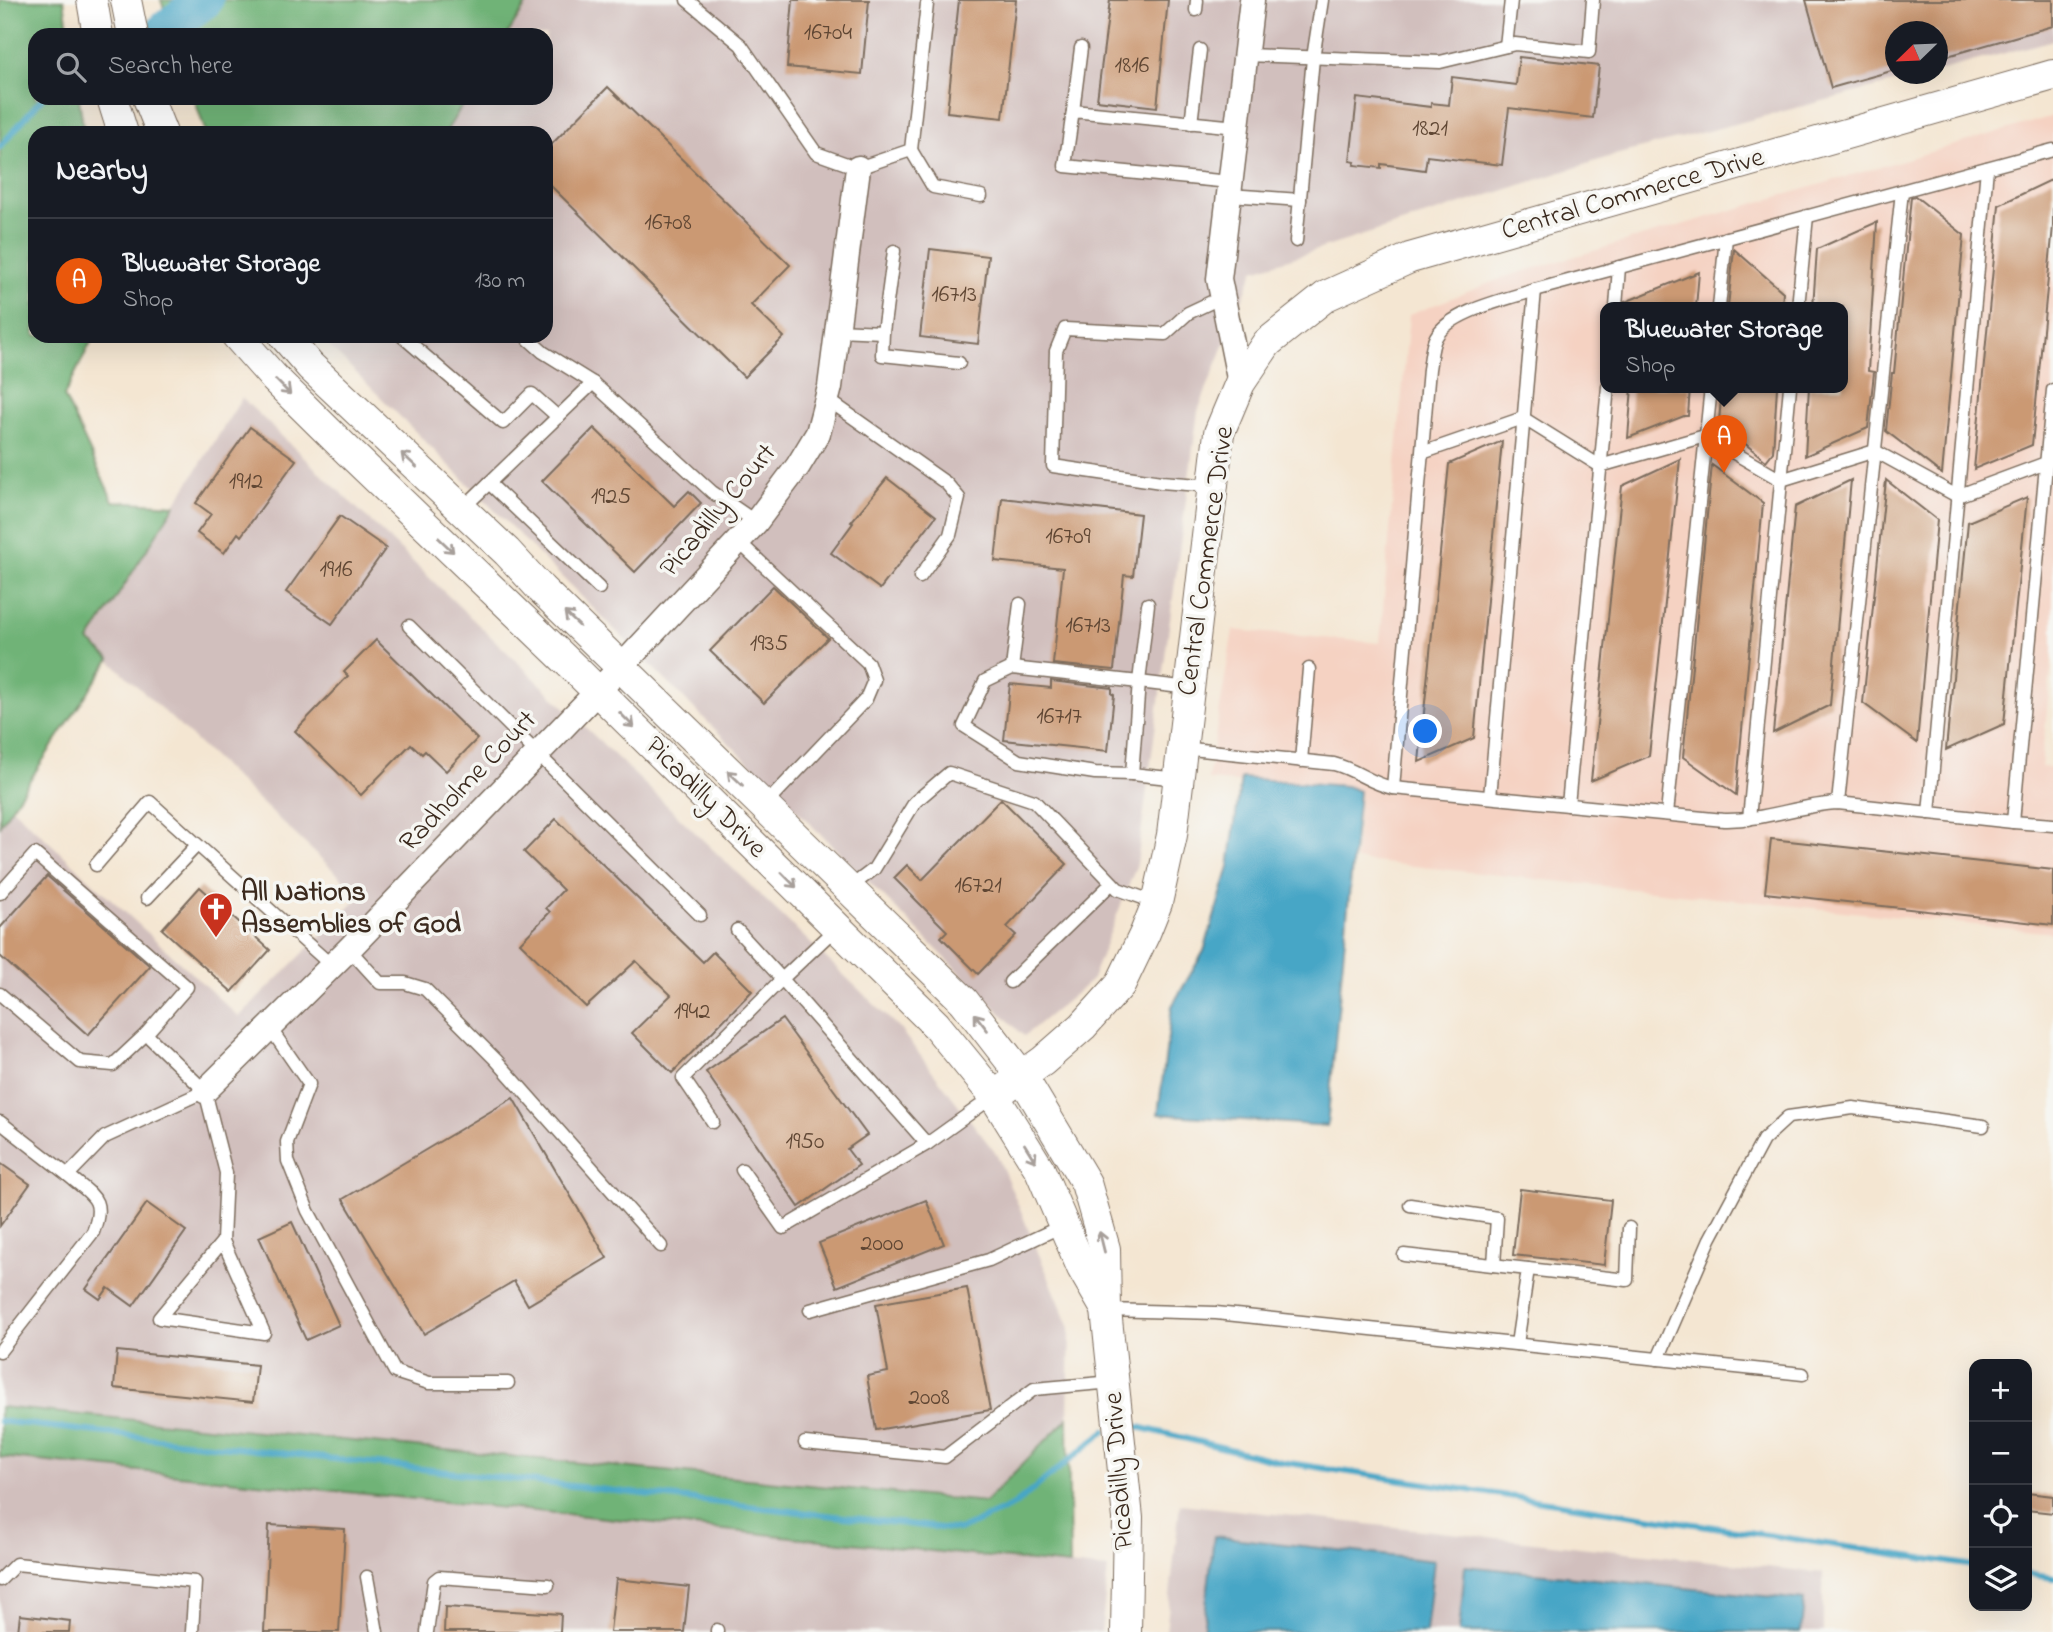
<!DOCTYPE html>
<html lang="en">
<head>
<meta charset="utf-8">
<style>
	body { margin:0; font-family:"Indie Flower",sans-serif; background:#20242c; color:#f1f3f6 }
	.controls { position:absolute; right:21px; bottom:21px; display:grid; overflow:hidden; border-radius:14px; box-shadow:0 7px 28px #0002 }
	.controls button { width:63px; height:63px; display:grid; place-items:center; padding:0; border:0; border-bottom:2px solid #363941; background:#171b24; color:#f1f3f6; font:35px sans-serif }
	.compass { position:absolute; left:1885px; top:21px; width:63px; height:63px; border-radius:50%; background:#171b24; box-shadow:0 7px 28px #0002; rotate:247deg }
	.you { position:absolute; left:1426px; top:732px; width:24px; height:24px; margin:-18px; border:5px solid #fff; border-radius:50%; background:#1a73e8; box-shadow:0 0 0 10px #1a73e833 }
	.badge { display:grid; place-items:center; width:46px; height:46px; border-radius:50%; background:#ea580c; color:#fff; font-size:23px; font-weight:700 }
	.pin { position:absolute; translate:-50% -58px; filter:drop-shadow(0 2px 4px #0008) }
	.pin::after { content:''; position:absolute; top:37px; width:24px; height:21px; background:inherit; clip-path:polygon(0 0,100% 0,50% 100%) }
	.popup { position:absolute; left:1600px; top:302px; width:248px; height:91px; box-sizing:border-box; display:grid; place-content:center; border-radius:14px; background:#171b24; filter:drop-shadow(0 2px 5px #0005); font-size:23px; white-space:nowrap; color:#9ea1a6 }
	.popup b { font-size:26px; color:#f1f3f6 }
	.popup::after { content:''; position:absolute; left:50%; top:100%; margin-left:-14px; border:14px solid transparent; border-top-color:#171b24 }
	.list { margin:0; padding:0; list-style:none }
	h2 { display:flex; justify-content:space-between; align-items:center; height:91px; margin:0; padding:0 28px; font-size:30px }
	h2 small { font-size:23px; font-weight:400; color:#9ea1a6 }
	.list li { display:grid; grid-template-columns:46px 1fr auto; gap:21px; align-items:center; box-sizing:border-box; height:126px; padding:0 28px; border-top:2px solid #363941 }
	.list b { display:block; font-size:26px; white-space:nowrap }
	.list p { margin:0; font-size:23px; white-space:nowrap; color:#9ea1a6 }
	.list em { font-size:23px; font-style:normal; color:#9ea1a6 }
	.icon { flex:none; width:38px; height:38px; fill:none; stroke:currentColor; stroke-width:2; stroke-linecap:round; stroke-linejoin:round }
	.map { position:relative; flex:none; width:2053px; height:1632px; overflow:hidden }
	.search { position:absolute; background:#171b24; box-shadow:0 7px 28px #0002; left:28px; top:28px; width:525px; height:77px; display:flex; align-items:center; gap:18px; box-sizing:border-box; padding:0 24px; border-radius:21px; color:#9ea1a6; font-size:26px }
	.panel { position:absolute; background:#171b24; box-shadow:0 7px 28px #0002; left:28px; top:126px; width:525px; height:217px; border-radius:21px }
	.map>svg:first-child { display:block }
	.built { fill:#f5d2c2; fill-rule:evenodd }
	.industrial { fill:#d1bfbd }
	.forest { fill:#70b377; stroke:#566e4a; stroke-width:2 }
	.water { fill:#46a6c6; stroke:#406872; stroke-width:2 }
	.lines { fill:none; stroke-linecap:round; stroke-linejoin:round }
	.stream { stroke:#46a6c6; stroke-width:6 }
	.river { stroke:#46a6c6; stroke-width:37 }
	.building { fill:#cb9973 }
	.service-casing { stroke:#7c6c5d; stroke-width:15 }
	.minor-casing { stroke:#7c6c5d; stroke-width:27 }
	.tertiary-casing { stroke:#7c6c5d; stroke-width:32 }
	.service { stroke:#fff; stroke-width:12 }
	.minor { stroke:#fff; stroke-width:24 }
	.tertiary { stroke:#fff; stroke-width:30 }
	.oneway { stroke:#a79f9a }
	.labels { text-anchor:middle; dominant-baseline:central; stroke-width:7; stroke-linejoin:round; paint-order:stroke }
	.number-label { font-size:24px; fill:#5f4633 }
	.street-label { font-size:28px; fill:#3b2a1e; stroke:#f6f6f2 }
	.poi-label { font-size:28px; font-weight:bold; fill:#3b2a1e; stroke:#f6f6f2; text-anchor:start }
</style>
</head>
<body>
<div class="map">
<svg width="2053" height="1632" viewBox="0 0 2053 1632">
	<rect width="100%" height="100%" fill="#f6f6f2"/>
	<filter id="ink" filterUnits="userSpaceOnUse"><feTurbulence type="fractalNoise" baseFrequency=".0143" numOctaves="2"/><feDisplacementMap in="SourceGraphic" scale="14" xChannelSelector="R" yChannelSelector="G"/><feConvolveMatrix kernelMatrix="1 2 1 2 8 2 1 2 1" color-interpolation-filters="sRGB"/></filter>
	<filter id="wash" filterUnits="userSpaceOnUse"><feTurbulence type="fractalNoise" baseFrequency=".00686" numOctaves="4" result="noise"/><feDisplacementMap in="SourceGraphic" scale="28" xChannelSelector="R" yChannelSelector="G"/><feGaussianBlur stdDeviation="1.57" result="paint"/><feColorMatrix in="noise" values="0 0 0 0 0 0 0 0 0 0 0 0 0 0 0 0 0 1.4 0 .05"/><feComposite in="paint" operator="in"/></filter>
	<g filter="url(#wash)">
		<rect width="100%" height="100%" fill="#f4e6d2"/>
		<path class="built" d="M2053,116V650L2041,767L2053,768V933L1355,860L1360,793L1208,780L1233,630L1380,643L1409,315L1505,277ZM1605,307H1843V387H1605Z"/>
		<g class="industrial">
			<path d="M529,0H2053V40L1938,71V32H1896V74H1927L1615,155L1254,270L1198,411L1137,864L1091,981L1024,1036L319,336H546V133H445L467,98H546V35H507Z"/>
			<path d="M242,398L899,1028L997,1155L1070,1328L1068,1418L985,1502L0,1407V825L11,807L239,1017L361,896L89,641Z"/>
			<path d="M0,1457L1108,1569L1101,1632H0Z"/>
			<path d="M1180,1504L1823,1573V1632H1166Z"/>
		</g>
		<g class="forest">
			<path d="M0,0H64L69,35H35V98H79L84,133H35V336H94L64,396L113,501L175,505L89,641L110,659L0,825Z"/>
			<path d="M161,0H529L507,35H173Z"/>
			<path d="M194,98H467L445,133H206Z"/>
			<path d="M0,1407L985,1502L1068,1418L1070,1565L0,1457Z"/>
		</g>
		<g class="water">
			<path d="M1241,778L1346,786L1359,791L1327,1126L1158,1114L1172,1006L1204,951L1229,867Z"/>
			<path d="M1214,1536L1434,1561L1426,1632H1203Z"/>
			<path d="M1465,1566L1804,1600L1801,1632H1459Z"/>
		</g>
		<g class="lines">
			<g class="stream">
				<path d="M0,147L42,98"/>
				<path d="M0,1421L959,1530L1014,1505L1105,1431"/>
				<path d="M1130,1425L1282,1462L1974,1566"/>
				<path d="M2027,1574L2053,1578"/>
			</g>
			<path class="river" d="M165,29L205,0"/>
		</g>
		<g id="blocks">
			<g class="building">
				<path d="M793,0H869L862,74L787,67Z"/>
				<path d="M959,0H1016L1003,118L947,112Z"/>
				<path d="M1110,0H1168L1157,107L1097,100Z"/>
				<path d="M1806,0H2053V26L1937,59V32H1895V70L1831,88Z"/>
				<path d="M1519,57L1599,66L1593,118L1509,108L1502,165L1427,156L1425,170L1381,164V168L1354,165L1355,162L1350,161L1357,98L1431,107V103L1449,105L1452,77L1516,85Z"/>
				<path d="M608,87L790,265L751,305L784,337L744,377L546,181V150Z"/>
				<path d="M2053,179V226L2032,445L1974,469L1999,205Z"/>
				<path d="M1915,196L1964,235L1942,474L1886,431L1892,373H1894L1911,197Z"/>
				<path d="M1877,222L1868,371L1874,372L1868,428L1805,456L1809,387H1843V307H1813L1817,249Z"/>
				<path d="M930,249L988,256L978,344L920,337Z"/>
				<path d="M1734,249L1783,292L1782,307H1728Z"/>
				<path d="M1699,272L1696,307H1625V302Z"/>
				<path d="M1632,387H1690L1688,416H1684L1628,438Z"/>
				<path d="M1722,387H1777L1773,452L1766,461L1719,422Z"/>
				<path d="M250,427L296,460L241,536L238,533L224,553L197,533L211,514L196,503Z"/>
				<path d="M594,428L674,506L689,491L701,503L635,572L542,481Z"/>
				<path d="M1502,441L1474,738L1419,762L1449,464Z"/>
				<path d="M1680,459L1649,756L1591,781L1622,486Z"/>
				<path d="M1712,465L1763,503L1736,795L1683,757Z"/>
				<path d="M887,478L936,516L880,589L831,553L853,523L851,522Z"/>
				<path d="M1851,480L1830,705L1773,733L1795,507Z"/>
				<path d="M1886,480L1937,520L1917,743L1863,703Z"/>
				<path d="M2027,497L2004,724L1946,750L1968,522Z"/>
				<path d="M1002,498L1140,514L1133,576L1124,575L1114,670L1053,664L1063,568L995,561Z"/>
				<path d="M340,516L386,548L332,624L286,592Z"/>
				<path d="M773,586L828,638L764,703L710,651Z"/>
				<path d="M376,640L477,739L446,771L425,751L422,754L411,744L361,795L295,731L348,676L344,672Z"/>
				<path d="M1051,681L1112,688V694L1114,695L1108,751L1004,740L1010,684L1051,688Z"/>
				<path d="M1001,799L1067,864L1007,927L1016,935L978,974L941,937L947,931L894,878L907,865L922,880Z"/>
				<path d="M556,819L703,962L713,952L752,991L672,1073L632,1033L671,995L636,961L586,1007L520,943L550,912L546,908L563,890L524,852Z"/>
				<path d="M1771,839L2053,870V925L1765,893Z"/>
				<path d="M47,876L150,966L88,1035L0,956V928Z"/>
				<path d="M200,887L270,950L232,992L162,929Z"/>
				<path d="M782,1019L867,1135L847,1149L859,1165L799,1207L706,1072Z"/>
				<path d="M513,1098L607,1258L528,1305L514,1281L424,1334L343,1199Z"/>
				<path d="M0,1163L30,1184L0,1226Z"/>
				<path d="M1520,1189L1611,1200L1604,1265L1513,1255Z"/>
				<path d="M926,1200L944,1244L837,1287L819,1243Z"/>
				<path d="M147,1203L186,1231L133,1306L108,1288L100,1299L86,1289Z"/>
				<path d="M292,1222L339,1325L306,1340L259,1237Z"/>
				<path d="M967,1288L990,1410L876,1430L867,1376L888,1372L876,1304Z"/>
				<path d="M117,1351L257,1365L253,1402L114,1388Z"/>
				<path d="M2027,1493L2053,1496V1513L2027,1510Z"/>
				<path d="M269,1525L345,1529L339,1632H264Z"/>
				<path d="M616,1579L689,1587L684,1632H610Z"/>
				<path d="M445,1607L561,1614L560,1632H444Z"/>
				<path d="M20,1615L70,1621L69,1632H18Z"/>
			</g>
		</g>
	</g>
	<g filter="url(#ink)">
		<use href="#blocks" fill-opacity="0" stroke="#7c6c5d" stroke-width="2"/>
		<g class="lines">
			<g class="service-casing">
				<g id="service">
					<path d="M687,0L741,45L816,153L858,168L911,150L927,4"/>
					<path d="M1196,10L1197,0"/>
					<path d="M1506,46L1511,0"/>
					<path d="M1246,55L1440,62L1515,44L1589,52L1593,0"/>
					<path d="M1073,111L1081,48"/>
					<path d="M1191,123L1200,50"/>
					<path d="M911,150L933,187L981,196"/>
					<path d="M1230,182L1065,166L1066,159L1073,111L1237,127"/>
					<path d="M1229,195L1300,200"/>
					<path d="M1296,241L1313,58L1322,0"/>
					<path d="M1616,307L1619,267"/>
					<path d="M1719,307L1726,238"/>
					<path d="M1798,307L1807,216"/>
					<path d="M837,330L883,332L882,355L959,363"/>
					<path d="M883,332L894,251"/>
					<path d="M402,336L503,423L532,394L558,417"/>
					<path d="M525,336L543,352L593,383"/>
					<path d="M827,399L946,483L959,498L950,535L920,577"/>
					<path d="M1422,453L1523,418L1600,466L1705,436L1781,480L1875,451L1957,496L2046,463"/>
					<path d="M489,483L599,588"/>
					<path d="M1213,486L1161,482L1053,466L1056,351L1065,329L1165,334L1188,313L1222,297"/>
					<path d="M462,509L593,383L712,492L756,522"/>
					<path d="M738,541L868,663L874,680L866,699L764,806"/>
					<path d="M1020,604L1012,668L985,681L964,726L1019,761L1095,773L1132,774"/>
					<path d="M1148,604L1139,682L1189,688"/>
					<path d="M409,626L700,915"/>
					<path d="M1012,668L1139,682L1132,774L1178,779"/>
					<path d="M1182,748L1334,764C1355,769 1371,784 1393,788L1724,820C1763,821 1799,805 1838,803L2013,822L2053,390"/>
					<path d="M1301,761L1309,669"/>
					<path d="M1393,788L1429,369C1431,359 1431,346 1436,337C1450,311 1508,299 1535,290L2053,150"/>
					<path d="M1490,797L1535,290"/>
					<path d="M1838,803L1902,191"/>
					<path d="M1568,805L1608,387"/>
					<path d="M1929,813L1987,168"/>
					<path d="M1667,814L1711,387"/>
					<path d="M1749,819L1790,387"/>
					<path d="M2013,822L2053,825"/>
					<path d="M96,865L150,802L332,966"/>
					<path d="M849,888L874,869L915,802L949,773L1034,801L1118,889L1157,903"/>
					<path d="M0,893L35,854L187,987L146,1034L113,1065L80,1062L0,994"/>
					<path d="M147,898L197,845"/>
					<path d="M836,928L782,979L927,1144L994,1096"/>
					<path d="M349,949L380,983H405L425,989L496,1060L661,1246"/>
					<path d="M1010,982L1112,883"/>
					<path d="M270,1028L309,1084L287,1142L288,1161L308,1211L395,1372L429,1383H508"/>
					<path d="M146,1034L205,1091L226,1173L223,1241L159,1318L264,1333L223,1241"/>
					<path d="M0,1122L68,1175"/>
					<path d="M713,1122L683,1078L782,979L737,930"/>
					<path d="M742,1170L783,1228L927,1144"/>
					<path d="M1410,1205L1497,1218L1494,1265"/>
					<path d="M1404,1255L1528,1269L1517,1344"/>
					<path d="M1528,1269L1627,1280L1629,1228"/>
					<path d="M810,1310L989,1260L1064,1225"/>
					<path d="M1107,1310L1216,1313L1803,1374"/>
					<path d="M0,1351L93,1232C106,1198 92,1196 68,1175L105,1137L205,1091"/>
					<path d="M1658,1359L1710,1239L1763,1140L1788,1117L1853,1108L1983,1126"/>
					<path d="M805,1443L945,1457L1034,1389L1113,1382"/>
					<path d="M367,1577L377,1632"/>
					<path d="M0,1580L16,1564L195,1582L192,1632"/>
					<path d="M427,1632L434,1581L439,1577L548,1585"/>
					<path d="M717,1632V1630"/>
				</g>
			</g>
			<g class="minor-casing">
				<g id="minor">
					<path d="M1240,383L1219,279L1252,0"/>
					<path d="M205,1091L349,949L621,667L756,522L798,466L818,433L830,387L858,168"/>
				</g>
			</g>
			<g class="tertiary-casing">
				<g id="tertiary">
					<path d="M92,0L98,35"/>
					<path d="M126,0L133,35"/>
					<path d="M112,98L123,133"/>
					<path d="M148,98L162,133"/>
					<path d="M237,336L275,379L349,452L576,670L936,1025L994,1096L1040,1170L1082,1268L1104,1306"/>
					<path d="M284,336L310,366L507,552L541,589L964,1001L1022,1076L1086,1183L1105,1249L1106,1310L1128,1518L1126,1632"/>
					<path d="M994,1096L1043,1061L1083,1026L1120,985L1145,933L1157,903L1172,835L1219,433L1240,383L1267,343L1326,296L1410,258L2053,75"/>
				</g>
			</g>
			<use href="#service" class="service"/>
			<use href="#minor" class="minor"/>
			<use href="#tertiary" class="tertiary"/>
		</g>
		<defs><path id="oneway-shaft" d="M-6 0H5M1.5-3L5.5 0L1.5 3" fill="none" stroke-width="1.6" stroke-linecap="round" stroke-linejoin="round" transform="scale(1.75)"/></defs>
		<g class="oneway">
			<use href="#oneway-shaft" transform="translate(283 387) rotate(45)"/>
			<use href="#oneway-shaft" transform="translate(409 460) rotate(-137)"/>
			<use href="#oneway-shaft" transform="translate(446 545) rotate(44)"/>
			<use href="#oneway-shaft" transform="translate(572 619) rotate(-136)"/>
			<use href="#oneway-shaft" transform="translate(627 720) rotate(45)"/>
			<use href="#oneway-shaft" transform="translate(735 778) rotate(-136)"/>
			<use href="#oneway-shaft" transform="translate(789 880) rotate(45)"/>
			<use href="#oneway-shaft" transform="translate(981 1022) rotate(-128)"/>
			<use href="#oneway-shaft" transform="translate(1030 1153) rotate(58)"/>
			<use href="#oneway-shaft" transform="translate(1102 1242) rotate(-104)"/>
		</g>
	</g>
	<defs>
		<g id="church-pin" transform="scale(1.75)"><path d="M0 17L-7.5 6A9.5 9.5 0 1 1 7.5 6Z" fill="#c8321e" stroke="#f6f6f2"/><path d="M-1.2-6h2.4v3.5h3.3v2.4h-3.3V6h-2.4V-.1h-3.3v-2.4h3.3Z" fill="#fff"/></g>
	</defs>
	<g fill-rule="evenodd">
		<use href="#church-pin" x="216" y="909"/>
	</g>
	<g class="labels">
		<g class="number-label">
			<text x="828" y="33">16704</text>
			<text x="1132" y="66">1816</text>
			<text x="1430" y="129">1821</text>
			<text x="668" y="223">16708</text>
			<text x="954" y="295">16713</text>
			<text x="246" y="482">1912</text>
			<text x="611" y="497">1925</text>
			<text x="1068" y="537">16709</text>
			<text x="336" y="570">1916</text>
			<text x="1088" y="626">16713</text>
			<text x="769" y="644">1935</text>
			<text x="1059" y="717">16717</text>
			<text x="978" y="886">16721</text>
			<text x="692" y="1012">1942</text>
			<text x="805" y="1142">1950</text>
			<text x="882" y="1244">2000</text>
			<text x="929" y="1398">2008</text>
		</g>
		<g class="street-label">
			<text transform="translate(1633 195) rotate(-16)">Central Commerce Drive</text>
			<text transform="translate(719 511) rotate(-50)">Picadilly Court</text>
			<text transform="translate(1207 561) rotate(-82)">Central Commerce Drive</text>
			<text transform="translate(469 782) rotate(-46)">Radholme Court</text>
			<text transform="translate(705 798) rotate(45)">Picadilly Drive</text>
			<text transform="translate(1120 1471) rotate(-94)">Picadilly Drive</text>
		</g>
		<g class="poi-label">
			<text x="241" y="893">All Nations<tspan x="241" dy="32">Assemblies of God</tspan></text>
		</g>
	</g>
</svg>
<div class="controls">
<button>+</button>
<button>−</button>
<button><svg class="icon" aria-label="locate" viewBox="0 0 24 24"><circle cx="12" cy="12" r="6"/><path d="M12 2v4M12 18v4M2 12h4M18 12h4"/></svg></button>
<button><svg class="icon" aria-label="layers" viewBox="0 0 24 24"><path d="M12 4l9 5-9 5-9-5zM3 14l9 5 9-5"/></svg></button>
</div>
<svg class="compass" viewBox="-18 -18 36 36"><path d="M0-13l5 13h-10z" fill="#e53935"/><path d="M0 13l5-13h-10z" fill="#9ea1a6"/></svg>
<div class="you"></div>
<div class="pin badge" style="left:1724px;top:473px">A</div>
<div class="popup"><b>Bluewater Storage</b>Shop</div>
<div class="search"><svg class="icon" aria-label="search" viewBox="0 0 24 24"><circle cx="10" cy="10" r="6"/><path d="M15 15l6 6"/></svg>Search here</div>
<section class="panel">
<h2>Nearby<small></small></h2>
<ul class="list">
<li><span class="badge">A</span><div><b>Bluewater Storage</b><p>Shop</p></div><em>130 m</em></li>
</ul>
</section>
</div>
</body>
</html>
